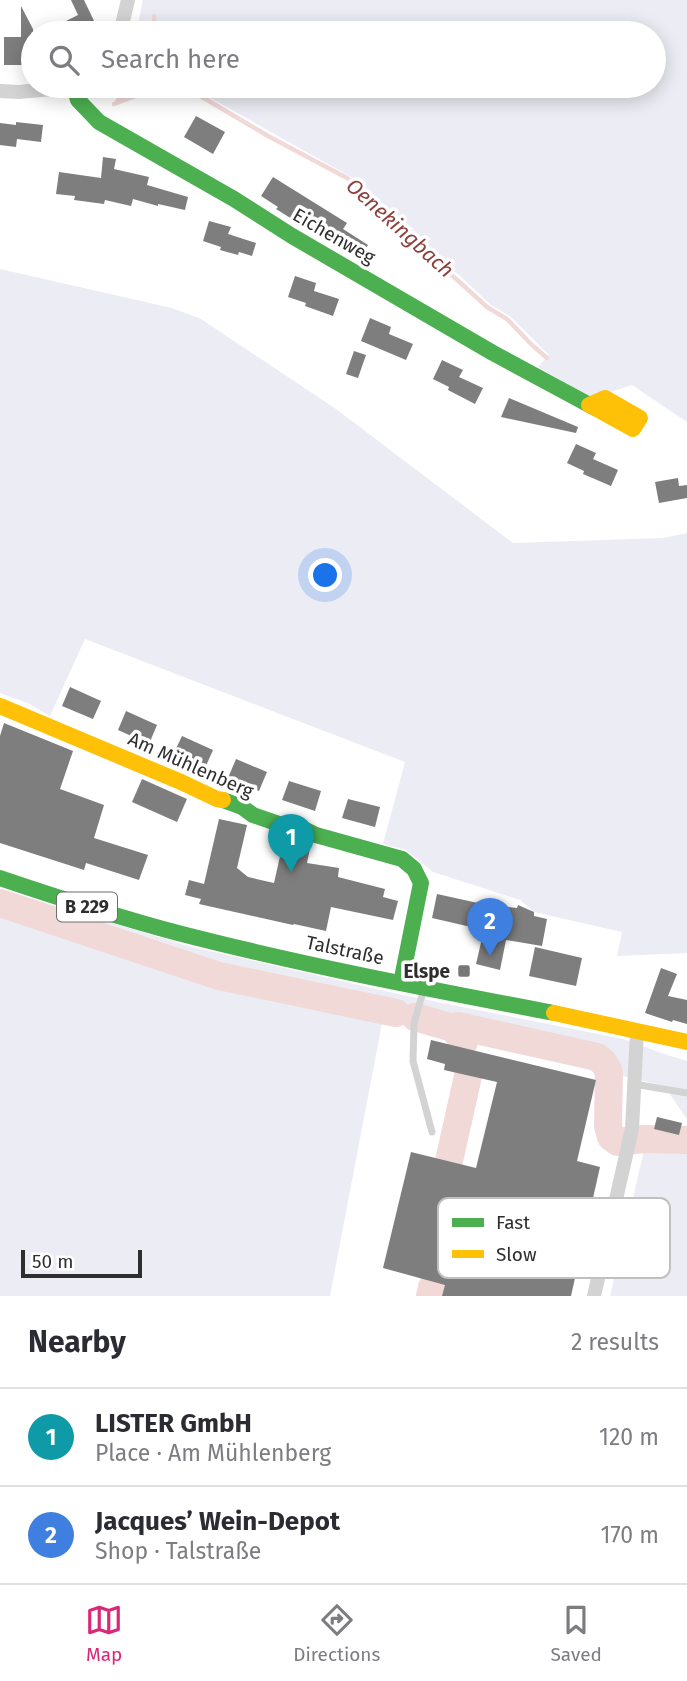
<!DOCTYPE html>
<html lang="en">
<head>
<meta charset="utf-8">
<style>
	body { margin:0; font-family:"Fira Sans",sans-serif; background:#f7f7f7; color:#2b2b33 }
	.scale { position:absolute; left:21px; bottom:18px; width:121px; box-sizing:border-box; padding-left:7px; border:4px solid #2e2e2e; border-top:0; font-size:19px; line-height:24px; white-space:nowrap; color:#2e2e2e; -webkit-text-stroke:5px #fff; paint-order:stroke }
	.you { position:absolute; left:326px; top:576px; width:24px; height:24px; margin:-18px; border:5px solid #fff; border-radius:50%; background:#1a73e8; box-shadow:0 0 0 10px #1a73e833 }
	.badge { display:grid; place-items:center; width:46px; height:46px; border-radius:50%; background:#db2777; color:#fff; font-size:23px; font-weight:700 }
	.pin { position:absolute; translate:-50% -58px; filter:drop-shadow(0 2px 4px #0008) }
	.pin::after { content:''; position:absolute; top:37px; width:24px; height:21px; background:inherit; clip-path:polygon(0 0,100% 0,50% 100%) }
	.list { margin:0; padding:0; list-style:none }
	h2 { display:flex; justify-content:space-between; align-items:center; height:91px; margin:0; padding:0 28px; font-size:30px }
	h2 small { font-size:23px; font-weight:400; color:#7c7c81 }
	.list li { display:grid; grid-template-columns:46px 1fr auto; gap:21px; align-items:center; box-sizing:border-box; height:98px; padding:0 28px; border-top:2px solid #e1e1e2 }
	.list b { display:block; font-size:26px; white-space:nowrap }
	.list p { margin:0; font-size:23px; white-space:nowrap; color:#7c7c81 }
	.list em { font-size:23px; font-style:normal; color:#7c7c81 }
	.icon { flex:none; width:38px; height:38px; fill:none; stroke:currentColor; stroke-width:2; stroke-linecap:round; stroke-linejoin:round }
	.map { position:relative; flex:none; width:687px; height:1296px; overflow:hidden }
	.search { position:absolute; background:#fff; box-shadow:0 4px 18px #0003; left:21px; right:21px; top:21px; height:77px; display:flex; align-items:center; gap:18px; box-sizing:border-box; padding:0 24px; border-radius:38px; color:#7c7c81; font-size:26px }
	.sheet { height:287px; background:#fff }
	nav { display:flex; justify-content:space-around; align-items:center; box-sizing:border-box; height:98px; border-top:2px solid #e1e1e2; background:#fff; font-size:19px; color:#7c7c81 }
	nav a { display:grid; justify-items:center; gap:4px }
	nav .on { color:#db2777 }
	.map>svg:first-child { display:block }
	.green { fill:#ececf4 }
	.lines { fill:none; stroke-linecap:round; stroke-linejoin:round }
	.stream { stroke:#f1d9d8; stroke-width:4.5 }
	.river { stroke:#f1d9d8; stroke-width:28 }
	.building { fill:#7e7e7e }
	.lane { stroke:#d3d3d3; stroke-width:7 }
	.street { stroke:#d3d3d3; stroke-width:14 }
	.fast { stroke:#4caf50; stroke-width:16 }
	.slow { stroke:#ffc107; stroke-width:16 }
	.poi-dot { fill:#777; stroke:#fff; stroke-width:2.5 }
	.labels { text-anchor:middle; dominant-baseline:central; stroke-width:7; stroke-linejoin:round; paint-order:stroke }
	.shield { fill:#fff; stroke:#6d6d6d; stroke-width:2 }
	.shield-label { font-size:18px; font-weight:bold; fill:#2e2e2e }
	.street-label { font-size:19px; fill:#2e2e2e; stroke:#fff }
	.poi-label { font-size:19px; font-weight:bold; fill:#2e2e2e; stroke:#fff; text-anchor:end }
	.water-label { font-size:21px; font-style:italic; fill:#8f3f3d; stroke:#fff }
	.key { fill:#fff; stroke:#c0c0c0; stroke-width:2 }
	.key-label { font-size:19px; fill:#2e2e2e }
</style>
</head>
<body>
<div class="map">
<svg width="687" height="1296" viewBox="0 0 687 1296">
	<rect width="100%" height="100%" fill="#fff"/>
	<g class="green">
		<path d="M143,0H687V422L632,385L592,398L538,367L549,355L511,317L491,305L459,275L441,262L412,228L351,177L200,92L175,86H654V33H136Z"/>
		<path d="M0,269L172,308L201,319L336,409L513,543L663,538L687,533V953L617,956L622,932L534,912L520,900L433,872L406,850L383,844L405,762L85,639L50,716L30,704L0,693Z"/>
		<path d="M0,889L188,946L398,994L623,1039L667,1055L687,1061V1119L664,1086L383,1018L330,1296H0Z"/>
		<path d="M645,1146H687V1296H610Z"/>
	</g>
	<g class="lines">
		<g class="stream">
			<path d="M154,16L155,33"/>
			<path d="M163,86L197,94L268,136L347,178L413,234L436,264L454,277L487,307L507,319L532,345L547,358"/>
			<path d="M117,101L137,86"/>
			<path d="M114,104L133,97L142,90L151,86"/>
		</g>
		<g class="river">
			<path d="M0,903L219,976L396,1013"/>
			<path d="M415,1017L453,1028L464,1042"/>
			<path d="M453,1028L458,1026L597,1057L604,1063L609,1072L608,1126L611,1137L618,1142L644,1139L687,1140"/>
			<path d="M449,1161L468,1076"/>
			<path d="M430,1296L432,1287"/>
		</g>
	</g>
	<g class="building">
		<path d="M71,0H84L95,23L82,29L84,33H42L78,15Z"/>
		<path d="M21,6L33,29V65H4V37H21Z"/>
		<path d="M196,116L225,132L213,154L184,137Z"/>
		<path d="M16,122L43,125L41,142L17,139L16,147L0,145V123L16,125Z"/>
		<path d="M103,157L116,159L114,169L149,177L147,185L188,197L185,210L158,204V206L133,199L131,206L105,200L104,204L74,200L75,196L56,194L59,172L101,178Z"/>
		<path d="M273,177L347,223L343,229L368,245L359,259L331,242L333,239L301,220L300,224L276,209L278,207L261,196Z"/>
		<path d="M209,221L231,227L228,234L256,243L252,256L239,252L238,255L220,250L221,247L203,241Z"/>
		<path d="M295,276L316,283L314,291L339,299L333,316L305,306L306,303L288,297Z"/>
		<path d="M370,318L391,327L389,334L413,344L406,360L361,341Z"/>
		<path d="M354,351L366,355L358,378L346,374Z"/>
		<path d="M442,360L463,370L459,377L483,388L475,404L448,390L449,387L433,379Z"/>
		<path d="M509,398L578,427L576,433L501,417Z"/>
		<path d="M576,444L596,453L593,459L618,470L611,486L583,474L584,471L567,463Z"/>
		<path d="M678,478L679,486L687,485V498L659,503L655,482Z"/>
		<path d="M70,687L101,701L93,719L62,706Z"/>
		<path d="M126,711L157,725L149,744L118,730Z"/>
		<path d="M4,723L73,751L60,789L104,805L94,838L148,855L139,880L86,863L84,870L0,843V736Z"/>
		<path d="M182,736L213,750L205,768L173,755Z"/>
		<path d="M236,759L267,772L259,791L228,778Z"/>
		<path d="M142,779L187,799L177,822L132,802Z"/>
		<path d="M289,781L321,791L315,811L282,800Z"/>
		<path d="M348,799L380,807L375,827L342,818Z"/>
		<path d="M219,819L247,825L237,868L248,877L274,883L283,843L310,848L307,863L339,868L338,877L385,889L383,897L398,901L393,920L331,907L326,931L294,924L293,925L199,904L201,899L185,895L189,880L204,884Z"/>
		<path d="M437,894L487,905L517,908L518,905L534,912V916L547,919L542,946L506,940L500,970L476,964L484,930L432,918Z"/>
		<path d="M535,947L582,958L576,986L529,976Z"/>
		<path d="M661,968L677,974L668,996L687,1000V1024L673,1020L672,1022L645,1013Z"/>
		<path d="M431,1040L596,1080L577,1161L600,1167L571,1296H442L445,1285L383,1268L411,1152L476,1168L497,1082L444,1070L445,1064L427,1059Z"/>
		<path d="M657,1117L682,1123L679,1135L654,1129Z"/>
	</g>
	<g class="lines">
		<g class="lane">
			<path d="M424,989L414,1023L413,1061L432,1132"/>
			<path d="M634,1084L687,1093"/>
		</g>
		<g class="street">
			<path d="M120,33L128,0"/>
			<path d="M0,91L19,92L74,87"/>
			<path d="M594,1296L632,1129L637,1032"/>
		</g>
		<g class="fast">
			<path d="M76,86L74,87L78,100L99,122L234,199L292,236L493,353L595,408"/>
			<path d="M223,800L242,807L253,815L282,825H295L316,835L402,859L414,869L421,883L401,983"/>
			<path d="M0,878C59,898 118,917 178,933C302,965 428,989 554,1013"/>
		</g>
		<g class="slow">
			<path d="M589,405L605,398L640,418L633,429L595,408"/>
			<path d="M0,706L181,782L217,799L223,800"/>
			<path d="M554,1013L687,1042"/>
		</g>
	</g>
	<rect class="poi-dot" x="457" y="964" width="14" height="14" rx="3.5"/>
	<g class="labels">
		<rect class="shield" x="57" y="892.5" width="60" height="29" rx="5"/>
		<g class="shield-label">
			<text x="87" y="907">B 229</text>
		</g>
		<g class="street-label">
			<text transform="translate(334 236) rotate(30)">Eichenweg</text>
			<text transform="translate(191 765) rotate(24)">Am Mühlenberg</text>
			<text transform="translate(345 950) rotate(12)">Talstraße</text>
		</g>
		<g class="poi-label">
			<text x="450" y="971">Elspe</text>
		</g>
		<g class="water-label">
			<text transform="translate(400 228) rotate(42)">Oenekingbach</text>
		</g>
	</g>
	<rect x="438" y="1198" width="232" height="80" rx="10" class="key"/>
	<rect x="452" y="1218" width="32" height="9" fill="#4caf50"/>
	<rect x="452" y="1250" width="32" height="8" fill="#ffc107"/>
	<g class="key-label">
		<text x="496" y="1229">Fast</text>
		<text x="496" y="1261">Slow</text>
	</g>
</svg>
<div class="scale">50 m</div>
<div class="you"></div>
<div class="pin badge" style="left:291px;top:872px;background:#0f9aa8">1</div>
<div class="pin badge" style="left:490px;top:956px;background:#3f7fe0">2</div>
<div class="search"><svg class="icon" aria-label="search" viewBox="0 0 24 24"><circle cx="10" cy="10" r="6"/><path d="M15 15l6 6"/></svg>Search here</div>
</div>
<section class="sheet">
<h2>Nearby<small>2 results</small></h2>
<ul class="list">
<li><span class="badge" style="background:#0f9aa8">1</span><div><b>LISTER GmbH</b><p>Place · Am Mühlenberg</p></div><em>120 m</em></li>
<li><span class="badge" style="background:#3f7fe0">2</span><div><b>Jacques’ Wein-Depot</b><p>Shop · Talstraße</p></div><em>170 m</em></li>
</ul>
</section>
<nav>
<a class="on"><svg class="icon" aria-label="map" viewBox="0 0 24 24"><path d="M3 6l6-2 6 2 6-2v14l-6 2-6-2-6 2zM9 4v14M15 6v14"/></svg>Map</a>
<a><svg class="icon" aria-label="directions" viewBox="0 0 24 24"><path d="M12 3l9 9-9 9-9-9zM9 14v-3h6M13 9l2 2-2 2"/></svg>Directions</a>
<a><svg class="icon" aria-label="saved" viewBox="0 0 24 24"><path d="M7 4h10v16l-5-4-5 4z"/></svg>Saved</a>
</nav>
</body>
</html>
